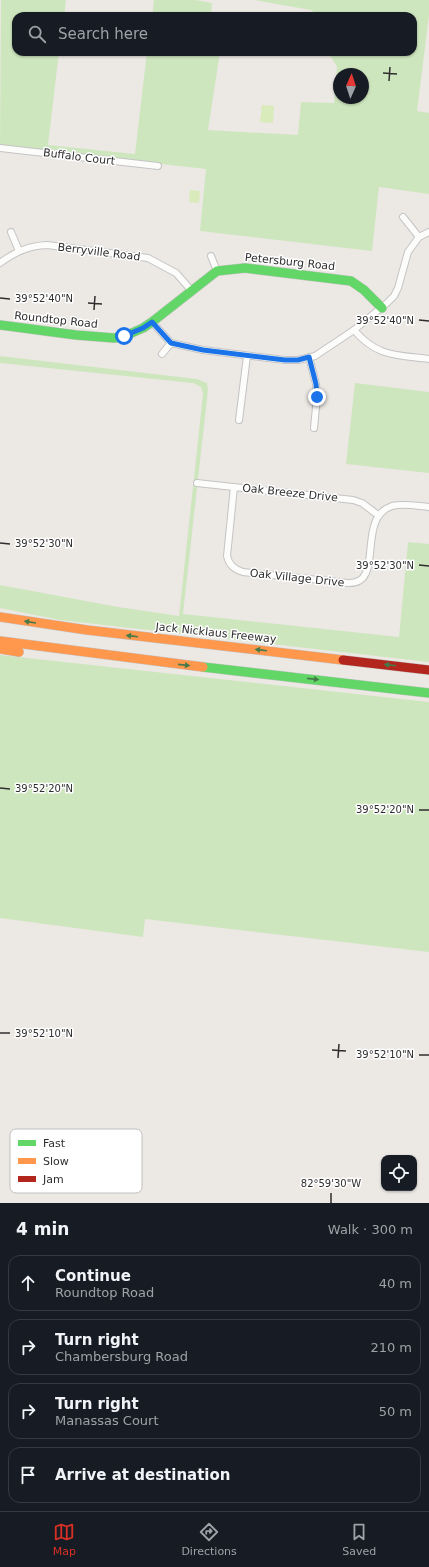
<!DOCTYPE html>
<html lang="en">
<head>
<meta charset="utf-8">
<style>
	body { margin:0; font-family:"DejaVu Sans",sans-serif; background:#242831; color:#f1f3f6 }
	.controls { position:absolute; right:12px; bottom:12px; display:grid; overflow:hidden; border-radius:8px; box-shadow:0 1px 3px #0004 }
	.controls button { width:36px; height:36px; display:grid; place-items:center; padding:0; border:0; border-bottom:1px solid #363941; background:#171b24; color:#f1f3f6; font:20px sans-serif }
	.compass { position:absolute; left:333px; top:68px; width:36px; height:36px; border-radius:50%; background:#171b24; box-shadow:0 1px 3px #0004; rotate:3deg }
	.stop { position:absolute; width:12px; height:12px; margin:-9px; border:3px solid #1a73e8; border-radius:50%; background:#fff }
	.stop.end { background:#1a73e8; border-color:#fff; box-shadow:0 1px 4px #0008 }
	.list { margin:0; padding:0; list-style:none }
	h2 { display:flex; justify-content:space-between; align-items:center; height:52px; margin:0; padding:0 16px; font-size:17px }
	h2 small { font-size:13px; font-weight:400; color:#9ea1a6 }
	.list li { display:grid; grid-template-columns:26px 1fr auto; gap:12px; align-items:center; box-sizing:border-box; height:56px; margin:0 8px 8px; padding:0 8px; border:1px solid #363941; border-radius:12px }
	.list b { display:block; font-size:15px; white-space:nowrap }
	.list p { margin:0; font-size:13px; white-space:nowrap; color:#9ea1a6 }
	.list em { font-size:13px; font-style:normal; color:#9ea1a6 }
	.icon { flex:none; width:22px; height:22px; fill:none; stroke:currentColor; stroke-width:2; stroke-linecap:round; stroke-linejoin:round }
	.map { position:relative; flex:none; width:429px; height:1203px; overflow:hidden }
	.search { position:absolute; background:#171b24; box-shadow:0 1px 3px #0004; left:12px; right:12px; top:12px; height:44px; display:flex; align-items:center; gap:10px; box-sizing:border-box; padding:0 14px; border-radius:12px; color:#9ea1a6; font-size:15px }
	.sheet { height:308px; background:#171b24 }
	nav { display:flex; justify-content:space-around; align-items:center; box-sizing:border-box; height:56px; border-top:1px solid #363941; background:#171b24; font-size:11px; color:#9ea1a6 }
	nav a { display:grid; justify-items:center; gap:2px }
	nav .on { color:#d93025 }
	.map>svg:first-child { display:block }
	.green { fill:#cee6be; fill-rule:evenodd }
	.pitch { fill:#d9eabb }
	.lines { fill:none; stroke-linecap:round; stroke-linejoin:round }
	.street-casing { stroke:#c5c4c5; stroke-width:8 }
	.fast-casing { stroke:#c5c4c5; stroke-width:10 }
	.slow-casing { stroke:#c5c4c5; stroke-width:10 }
	.jam-casing { stroke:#c5c4c5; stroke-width:10 }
	.street { stroke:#fcfcfb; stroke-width:6 }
	.fast { stroke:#63d668; stroke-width:9 }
	.slow { stroke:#ff974d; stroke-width:9 }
	.jam { stroke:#b3261e; stroke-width:9 }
	.oneway { fill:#467a48 }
	.route { stroke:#1a73e8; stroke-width:5 }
	.ticks { fill:none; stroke:#2e2e2e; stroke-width:1.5 }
	.labels { text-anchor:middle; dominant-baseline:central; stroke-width:3; stroke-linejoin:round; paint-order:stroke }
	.street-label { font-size:11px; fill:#2e2e2e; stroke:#fff }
	.key { fill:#fff; stroke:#c0c0c0; stroke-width:1 }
	.key-label { font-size:11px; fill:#2e2e2e }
	.ticks-label { font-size:10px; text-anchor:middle; fill:#2e2e2e; stroke:#fff; stroke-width:3; stroke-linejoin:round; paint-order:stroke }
</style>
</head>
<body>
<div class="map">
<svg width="429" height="1203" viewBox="0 0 429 1203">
	<rect width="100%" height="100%" fill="#ece8e4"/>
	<g class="green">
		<path d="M1,0H66L64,16H16V52H59L48,145L135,154L147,52H220L208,130L298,135L301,102L334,103L337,67L328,52H413V16H319L311,10L254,0H429V15L417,111L429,113V194L379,187L372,251L200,231L206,169L0,146ZM339,74H363V98H339Z"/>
		<path d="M154,0H195L212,3L211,16H152Z"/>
		<path d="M0,356L197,379L207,383L208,390L183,614L399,637L408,542L429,544V662L60,620L0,608V585L118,607L179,616L203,394L201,387L193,383L0,363Z"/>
		<path d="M355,383L429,392V473L346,464Z"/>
		<path d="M0,655L429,702V952L145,919L143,937L0,918Z"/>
	</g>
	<g class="pitch">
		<path d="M262,105L274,106L273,123L260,122Z"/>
		<path d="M190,190L200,191L199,203L189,202Z"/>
	</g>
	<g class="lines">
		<g class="street-casing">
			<g id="street">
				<path d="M0,148L158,166"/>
				<path d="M403,217L419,237"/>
				<path d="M11,232L19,251"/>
				<path d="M211,256L217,271"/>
				<path d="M0,263C15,252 28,246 47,245L148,258L176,273L191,290"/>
				<path d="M152,322L171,343L180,345L203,350L285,360H298L315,356L354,330L387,303L394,296L398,288L408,252L419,237L429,232"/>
				<path d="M354,330C377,357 396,355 429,359"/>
				<path d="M162,354L171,343"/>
				<path d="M309,357L316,384L317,397L314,428"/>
				<path d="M239,420L247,356"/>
				<path d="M197,483L353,500L362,503L378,515"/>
				<path d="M234,487L227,556C229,565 234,569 243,572L348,583C386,585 355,518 392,506C404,503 417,506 429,507"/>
			</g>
		</g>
		<g class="fast-casing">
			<g id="fast">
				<path d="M0,325L76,335L114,338L125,336L143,328L152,322L217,271L245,268L351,281L364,290L382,308"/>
				<path d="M203,667L429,693"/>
			</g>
		</g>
		<g class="slow-casing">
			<g id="slow">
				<path d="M0,617L87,630L343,660"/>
				<path d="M0,641L203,667"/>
				<path d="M0,649L19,652"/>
			</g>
		</g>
		<g class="jam-casing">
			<path id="jam" d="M343,660L429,670"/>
		</g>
		<use href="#street" class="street"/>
		<use href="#fast" class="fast"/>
		<use href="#slow" class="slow"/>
		<use href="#jam" class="jam"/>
	</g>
	<defs><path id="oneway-solid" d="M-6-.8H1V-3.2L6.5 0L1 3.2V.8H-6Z"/></defs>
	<g class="oneway">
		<use href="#oneway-solid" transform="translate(30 622) rotate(-171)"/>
		<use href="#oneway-solid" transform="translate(132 636) rotate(-173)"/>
		<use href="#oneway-solid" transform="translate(261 650) rotate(-173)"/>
		<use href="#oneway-solid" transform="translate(184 665) rotate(6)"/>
		<use href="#oneway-solid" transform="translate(390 665) rotate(-173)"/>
		<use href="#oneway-solid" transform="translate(313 679) rotate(6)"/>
	</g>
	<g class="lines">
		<path class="route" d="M124,336L143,328L152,322L171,343L180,345L203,350L285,360H298L309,357L316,384L317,397"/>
	</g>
	<path class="ticks" d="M383,73L397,74M389,81L390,67M0,298L10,299M88,303L102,304M94,310L95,296M419,320L429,321M0,543L10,544M419,565L429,566M0,788L10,789M419,810H429M0,1033H10M332,1050L346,1051M419,1055H429M338,1058L339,1044M331,1203V1193"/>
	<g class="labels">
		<g class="street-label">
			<text transform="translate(79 157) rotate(7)">Buffalo Court</text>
			<text transform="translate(99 252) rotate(7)">Berryville Road</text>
			<text transform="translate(290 262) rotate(6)">Petersburg Road</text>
			<text transform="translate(56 320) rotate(6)">Roundtop Road</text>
			<text transform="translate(290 493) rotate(6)">Oak Breeze Drive</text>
			<text transform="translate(297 578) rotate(6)">Oak Village Drive</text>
			<text transform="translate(216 633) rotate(6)">Jack Nicklaus Freeway</text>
		</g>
	</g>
	<rect x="10" y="1129" width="132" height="64" rx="6" class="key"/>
	<rect x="18" y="1140" width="18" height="6" fill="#63d668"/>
	<rect x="18" y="1158" width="18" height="6" fill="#ff974d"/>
	<rect x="18" y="1176" width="18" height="6" fill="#b3261e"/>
	<g class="key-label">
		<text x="43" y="1147">Fast</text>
		<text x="43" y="1165">Slow</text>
		<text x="43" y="1183">Jam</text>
	</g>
	<g class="ticks-label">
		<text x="44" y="302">39°52'40"N</text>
		<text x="385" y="324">39°52'40"N</text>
		<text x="44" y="547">39°52'30"N</text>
		<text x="385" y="569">39°52'30"N</text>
		<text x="44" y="792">39°52'20"N</text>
		<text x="385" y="813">39°52'20"N</text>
		<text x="44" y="1037">39°52'10"N</text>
		<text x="385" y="1058">39°52'10"N</text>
		<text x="331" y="1187">82°59'30"W</text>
	</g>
</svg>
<div class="controls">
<button><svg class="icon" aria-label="locate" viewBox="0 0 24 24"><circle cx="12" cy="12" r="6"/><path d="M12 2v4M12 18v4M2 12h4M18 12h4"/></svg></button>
</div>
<svg class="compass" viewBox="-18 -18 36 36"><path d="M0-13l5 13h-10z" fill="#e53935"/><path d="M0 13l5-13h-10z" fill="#9ea1a6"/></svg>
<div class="stop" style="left:124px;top:336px"></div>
<div class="stop end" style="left:317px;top:397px"></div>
<div class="search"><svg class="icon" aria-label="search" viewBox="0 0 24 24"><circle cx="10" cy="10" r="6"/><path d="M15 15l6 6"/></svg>Search here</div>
</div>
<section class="sheet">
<h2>4 min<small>Walk · 300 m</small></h2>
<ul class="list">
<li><svg class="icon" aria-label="ahead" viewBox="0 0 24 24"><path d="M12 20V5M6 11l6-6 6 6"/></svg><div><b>Continue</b><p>Roundtop Road</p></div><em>40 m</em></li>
<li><svg class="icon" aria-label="right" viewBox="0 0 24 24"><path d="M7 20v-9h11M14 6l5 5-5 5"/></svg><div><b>Turn right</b><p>Chambersburg Road</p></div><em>210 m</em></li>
<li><svg class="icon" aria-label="right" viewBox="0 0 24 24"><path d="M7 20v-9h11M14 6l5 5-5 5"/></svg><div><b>Turn right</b><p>Manassas Court</p></div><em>50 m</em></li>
<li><svg class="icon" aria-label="arrive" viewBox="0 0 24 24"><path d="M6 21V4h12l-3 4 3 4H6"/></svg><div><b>Arrive at destination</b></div></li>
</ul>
</section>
<nav>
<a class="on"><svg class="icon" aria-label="map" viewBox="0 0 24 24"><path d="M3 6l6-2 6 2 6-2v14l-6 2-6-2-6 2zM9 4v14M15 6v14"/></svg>Map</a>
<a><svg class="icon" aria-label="directions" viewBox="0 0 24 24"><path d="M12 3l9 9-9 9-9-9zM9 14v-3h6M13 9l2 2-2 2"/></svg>Directions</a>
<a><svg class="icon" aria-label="saved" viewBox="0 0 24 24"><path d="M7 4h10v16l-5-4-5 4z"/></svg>Saved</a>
</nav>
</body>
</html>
